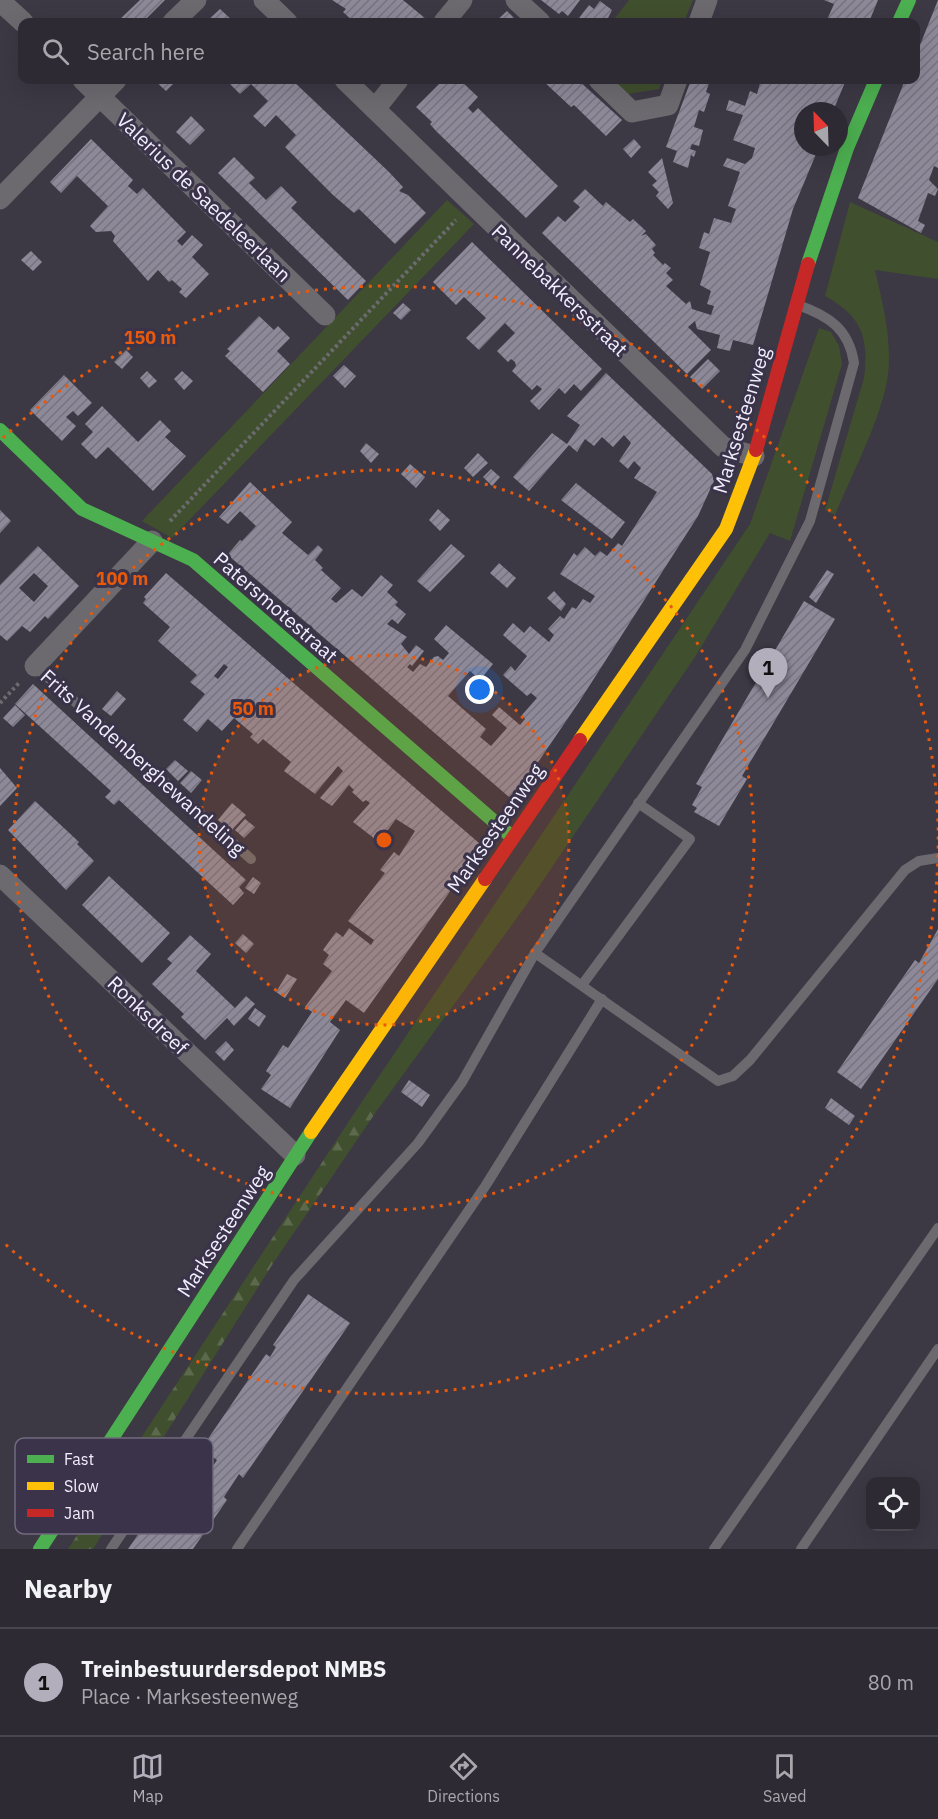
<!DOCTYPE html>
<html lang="en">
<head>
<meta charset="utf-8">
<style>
	body { margin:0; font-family:"IBM Plex Sans",sans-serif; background:#39363f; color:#f1f3f6 }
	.controls { position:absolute; right:18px; bottom:18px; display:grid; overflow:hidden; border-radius:12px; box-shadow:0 6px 24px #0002 }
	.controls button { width:54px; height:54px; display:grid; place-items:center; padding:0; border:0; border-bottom:2px solid #48464e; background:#2d2a33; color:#f1f3f6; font:30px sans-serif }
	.compass { position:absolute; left:794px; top:102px; width:54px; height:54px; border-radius:50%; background:#2d2a33; box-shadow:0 6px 24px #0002; rotate:337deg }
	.you { position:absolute; left:480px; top:690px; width:21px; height:21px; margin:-15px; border:4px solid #fff; border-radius:50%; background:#1a73e8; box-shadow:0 0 0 9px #1a73e833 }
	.badge { display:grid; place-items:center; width:39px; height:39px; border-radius:50%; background:#b2aebc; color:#111; font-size:20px; font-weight:700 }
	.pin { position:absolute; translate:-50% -50px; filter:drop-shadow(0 2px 3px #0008) }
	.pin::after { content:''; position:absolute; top:32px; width:21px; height:18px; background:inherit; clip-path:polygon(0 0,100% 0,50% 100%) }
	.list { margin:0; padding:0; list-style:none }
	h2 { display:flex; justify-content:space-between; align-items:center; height:78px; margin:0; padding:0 24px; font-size:26px }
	h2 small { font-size:20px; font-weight:400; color:#a7a7ac }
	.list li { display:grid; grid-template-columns:39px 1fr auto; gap:18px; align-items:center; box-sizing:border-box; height:108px; padding:0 24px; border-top:2px solid #48464e }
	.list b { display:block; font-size:22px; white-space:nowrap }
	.list p { margin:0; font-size:20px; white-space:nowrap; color:#a7a7ac }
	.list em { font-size:20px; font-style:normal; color:#a7a7ac }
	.icon { flex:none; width:33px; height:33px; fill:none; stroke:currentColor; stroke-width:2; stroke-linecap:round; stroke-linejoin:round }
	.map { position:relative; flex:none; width:938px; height:1549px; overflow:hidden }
	.search { position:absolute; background:#2d2a33; box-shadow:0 6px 24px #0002; left:18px; right:18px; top:18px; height:66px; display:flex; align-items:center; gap:15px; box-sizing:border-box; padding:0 21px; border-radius:12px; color:#a7a7ac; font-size:22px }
	.sheet { height:186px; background:#2d2a33 }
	nav { display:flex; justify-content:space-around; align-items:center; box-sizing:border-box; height:84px; border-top:2px solid #48464e; background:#2d2a33; font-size:16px; color:#a7a7ac }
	nav a { display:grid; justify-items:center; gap:3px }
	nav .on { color:#b2aebc }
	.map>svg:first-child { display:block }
	.grass { fill:#404f2e }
	.forest { fill:url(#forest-firs) }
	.building { fill:url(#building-hatch); fill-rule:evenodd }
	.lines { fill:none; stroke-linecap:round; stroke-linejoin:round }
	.path { stroke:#6c6b70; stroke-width:4; stroke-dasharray:3 3; stroke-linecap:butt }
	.lane { stroke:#6c6a6f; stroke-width:10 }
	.street { stroke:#6c6a6f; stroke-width:21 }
	.fast { stroke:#4caf50; stroke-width:14 }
	.slow { stroke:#ffc107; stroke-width:14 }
	.jam { stroke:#c62828; stroke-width:14 }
	.ring { fill:none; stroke:#e8590c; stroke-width:3; stroke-dasharray:3 6 }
	.labels { text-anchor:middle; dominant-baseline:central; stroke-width:6; stroke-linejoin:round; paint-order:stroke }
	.street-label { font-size:20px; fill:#f2eefd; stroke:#3a3349 }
	.key { fill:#3a3349; stroke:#716b7f; stroke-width:1.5 }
	.key-label { font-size:16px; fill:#f2eefd }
	.centre { fill:#e8590c; stroke:#3a3349; stroke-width:3 }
	.ring-label { font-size:18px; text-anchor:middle; font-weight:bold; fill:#e8590c; stroke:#3a3349; stroke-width:6; stroke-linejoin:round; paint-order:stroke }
</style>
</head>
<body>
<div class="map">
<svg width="938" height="1549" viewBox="0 0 938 1549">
	<defs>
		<pattern id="forest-firs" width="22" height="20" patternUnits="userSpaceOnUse" patternTransform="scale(1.5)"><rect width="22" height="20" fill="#404f2e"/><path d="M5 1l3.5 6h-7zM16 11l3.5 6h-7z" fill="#5c694d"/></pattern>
		<pattern id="building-hatch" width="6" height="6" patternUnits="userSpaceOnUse" patternTransform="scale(1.5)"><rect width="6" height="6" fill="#8e8999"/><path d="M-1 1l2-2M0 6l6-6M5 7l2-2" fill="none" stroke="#76727e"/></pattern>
	</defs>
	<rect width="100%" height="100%" fill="#3c3844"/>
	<g class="grass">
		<path d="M629,0H693L684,22H612Z"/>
		<path d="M613,80H662L659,89L628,94Z"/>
		<path d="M447,200L474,224L172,538L142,521Z"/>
		<path d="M850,202L938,242V279L875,270C883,305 892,339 888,375C882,418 852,474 835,515L825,510L864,378C869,338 862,316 825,296Z"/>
		<path d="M819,328L831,332L839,346L842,364L790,541L770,533L695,657L527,904L376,1112L361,1103L750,524Z"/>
	</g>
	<path class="forest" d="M361,1103L376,1112L274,1262L93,1549H68Z"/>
	<g class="building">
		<path d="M140,0H165L143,22H117Z"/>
		<path d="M332,0H403L426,19L424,22H354L343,12L346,9Z"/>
		<path d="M541,0H580L568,16L562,11L559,14Z"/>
		<path d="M824,0H878L869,22H826L834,4Z"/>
		<path d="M938,0V168L934,166L929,180L938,189L935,196L928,193L918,221L925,225L921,233L858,198L905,80H916V55Z"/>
		<path d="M600,1L612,10L606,22H576L589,5L594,9Z"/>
		<path d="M220,9L234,22H206Z"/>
		<path d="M507,11L516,20L519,22H495Z"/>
		<path d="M154,80H177L166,91Z"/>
		<path d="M226,80H292L389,172L403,187L399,191L408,195L426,213L395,244L359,209L354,213L333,195L285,147L296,135L276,115L265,127L253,116L268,101L251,84L240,94Z"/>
		<path d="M443,80H460L478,97L468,108L473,113L478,108L558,186L526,218L436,131L430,124L432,122L416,107Z"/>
		<path d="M542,80H578L622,120L606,136L574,105L571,107Z"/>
		<path d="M691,80H710L706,92L710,94L704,112L699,110L694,127L703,130L699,146L692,144L690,149L696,151L694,157L691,155L688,168L673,162L677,151L666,147Z"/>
		<path d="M761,80L771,83L772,80H846L833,111H803V147H819L793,209L753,345L733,340L730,351L717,348L720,335L697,329L695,321L688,327L711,350L687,374L542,233L558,216L565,222L580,207L573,201L585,189L603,206L606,202L630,222L633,219L646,231L641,236L646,234L656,245L652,249L655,253L653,255L663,265L665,263L671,268L666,273L673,280L666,286L686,304L690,301L692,309L711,315L714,306L707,304L711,291L700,285L710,252L699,248L704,232L709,234L714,218L731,223L736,209L728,206L740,172L723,166L727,158L745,164L752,158L755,148L733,140L743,115L726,110L729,100L745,106L750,91L757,94Z"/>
		<path d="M191,116L205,130L190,145L176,132Z"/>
		<path d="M91,139L133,180L128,186L137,194L143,188L186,232L177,241L182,246L192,235L203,245L192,257L209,274L186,298L179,292L182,289L172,280L169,282L158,270L148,281L113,241L115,236L111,231L96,232L90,226L108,206L77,176L61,193L50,182Z"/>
		<path d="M634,139L641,147L631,158L623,149Z"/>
		<path d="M234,157L255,178L249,183L266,200L281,186L297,202L291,208L366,281L348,300L218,173Z"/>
		<path d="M662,158L673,203L668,209L656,196L659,192L652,185L657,181L648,172Z"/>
		<path d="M472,242L602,369L581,391L574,384L565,394L559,388L539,410L530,401L542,389L537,385L532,390L512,371L516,366L515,362L511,359L508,362L497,351L515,333L505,323L479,350L466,338L486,318L464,297L456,305L433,282Z"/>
		<path d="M31,251L42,262L33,271L21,260Z"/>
		<path d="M403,303L411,310L401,320L393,313Z"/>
		<path d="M259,316L274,330L278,326L290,338L277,351L290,364L263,392L225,356L230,351L227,349Z"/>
		<path d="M126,350L133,357L122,369L114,362Z"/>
		<path d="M708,359L720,371L702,389L690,377Z"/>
		<path d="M344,365L356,376L345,388L333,376Z"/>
		<path d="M147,371L157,381L149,388L140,378Z"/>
		<path d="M182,371L193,381L184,390L174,379Z"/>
		<path d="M606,373L712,474L714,481L698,516L579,702L515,796L509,797L229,556V553L240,540L242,541L256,526L240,511L228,524L219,517L250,482L292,522L282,533L308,555L318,545L323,550L315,560L323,568L321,570L341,588L331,599L336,603L352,589L362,597L381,575L393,585L387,592L398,602L395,605L406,614L398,624L392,619L387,624L407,637L401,644L409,654L416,645L424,651L412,666L410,664L407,667L413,672L420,664L426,667L434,657L438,656L443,660L449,653L434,639L446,625L493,664L480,680L470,671L448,696L486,729L480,737L491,746L507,728L492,715L499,707L520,725L525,719L522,715L537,698L531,693L527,696L503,675L511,666L515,671L527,656L503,635L513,623L524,633L530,626L549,642L554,635L548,629L560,616L564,619L572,607L576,609L583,599L590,603L595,596L560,574L574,553L577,556L585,547L595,556L600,551L607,556L618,543L622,546L657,492L634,478L641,468L634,461L628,469L619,461L631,443L624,435L613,447L602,437L594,446L585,439L577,452L569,445L529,491L513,477L552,433L567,444L580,425L567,416Z"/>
		<path d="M64,375L92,403L78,416L73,411L66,417L76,426L62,441L30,410Z"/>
		<path d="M102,406L138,442L160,420L171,431L165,437L186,456L153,491L108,447L96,459L81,444L93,432L85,424Z"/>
		<path d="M366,443L379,454L371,463L360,451Z"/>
		<path d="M478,453L488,463L473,477L464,468Z"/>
		<path d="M410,464L425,477L416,488L401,474Z"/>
		<path d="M491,469L500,477L492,486L483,477Z"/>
		<path d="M576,483L625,522L612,539L561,500Z"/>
		<path d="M438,509L450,520L440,531L429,520Z"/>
		<path d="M0,510L11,521L0,533Z"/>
		<path d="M451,544L465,556L430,592L417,581Z"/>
		<path d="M38,546L79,586L48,619L45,616L30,632L22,626L7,641L0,635V585ZM34,573L48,586L34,602L19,588Z"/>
		<path d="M499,563L516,578L507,588L490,573Z"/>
		<path d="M827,570L834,574L816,603L809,597Z"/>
		<path d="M166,573L479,843L480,849L364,1013L346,1000L330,1022L340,1030L290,1108L261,1089L271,1075L266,1071L283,1045L288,1048L312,1012L305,1007L332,971L323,964L329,955L323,950L336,932L343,937L349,928L371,945L374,940L348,921L385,873L380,870L394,852L399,856L415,831L396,819L379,842L353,822L370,803L366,800L363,802L352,792L354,790L349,785L332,806L320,798L343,771L338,766L315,794L284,771L291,762L263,739L258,744L250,737L253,734L234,718L222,731L208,719L197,732L183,720L205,694L190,682L197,675L158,641L170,627L143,603L146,599L144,597ZM224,664L228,667L218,679L214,676Z"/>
		<path d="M554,591L566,604L561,611L547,598Z"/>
		<path d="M804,601L835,619L742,776L747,779L719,826L694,812L697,808L692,805L702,787L696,784Z"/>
		<path d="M33,684L246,880L239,887L244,893L233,905L119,800L114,805L105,797L111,791L15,704Z"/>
		<path d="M117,691L126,699L111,716L102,709Z"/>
		<path d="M15,705L25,715L13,727L3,718Z"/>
		<path d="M175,760L188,771L178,781L166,769Z"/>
		<path d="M0,768L17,788L0,806Z"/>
		<path d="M191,771L202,780L191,793L180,783Z"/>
		<path d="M35,801L79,842L77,844L94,861L66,890L8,830Z"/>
		<path d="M232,803L246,815L231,831L218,820Z"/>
		<path d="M245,819L255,827L244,838L235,830Z"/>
		<path d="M109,876L170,933L142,963L82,905Z"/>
		<path d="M253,877L261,883L254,894L245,888Z"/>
		<path d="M938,929V979L861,1089L837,1072L915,960L919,963Z"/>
		<path d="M243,934L254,944L246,953L235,943Z"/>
		<path d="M190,935L211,954L196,971L235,1008L246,996L255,1004L234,1026L227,1018L205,1040L181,1017L184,1014L152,984L172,963L167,959Z"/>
		<path d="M287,974L297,979L285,998L276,992Z"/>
		<path d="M255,1008L266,1016L259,1027L248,1019Z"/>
		<path d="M226,1041L234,1050L224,1061L215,1052Z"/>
		<path d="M409,1080L430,1095L422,1107L401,1092Z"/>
		<path d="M831,1098L855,1116L849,1125L825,1108Z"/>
		<path d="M308,1294L350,1323L243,1478L239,1474L224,1497L227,1500L193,1549H128L183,1469L202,1482L217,1460L201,1449L266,1354L270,1357L276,1347L273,1345Z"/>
	</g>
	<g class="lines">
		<g class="path">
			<path d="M170,521L456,220"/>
			<path d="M0,703L20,682"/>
		</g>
		<g class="lane">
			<path d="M35,666L251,859"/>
			<path d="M535,953L718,1081L733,1076L750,1060L905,870L919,861L938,858"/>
			<path d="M582,985L690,839L638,803"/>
			<path d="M111,1549L294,1280L418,1143L462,1082L535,953L745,650L810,521L854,363C849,329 829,316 798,305"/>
			<path d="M237,1549L486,1185L602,999"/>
			<path d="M714,1549L938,1228"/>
			<path d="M801,1549L938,1349"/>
		</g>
		<g class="street">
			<path d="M264,0L287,22"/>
			<path d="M516,0L540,22"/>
			<path d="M0,1L23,22"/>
			<path d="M173,22L196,0"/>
			<path d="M444,22L462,0"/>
			<path d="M699,22L707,0"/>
			<path d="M83,80L325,315"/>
			<path d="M345,80L723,447L754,456"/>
			<path d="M599,80L632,112L668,105L677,80"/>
			<path d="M375,109L398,80"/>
			<path d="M0,199L116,80"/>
			<path d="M35,666L152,541"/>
			<path d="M0,875L295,1155"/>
		</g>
		<g class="fast">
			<path d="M899,22L909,0"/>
			<path d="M808,264L847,148L876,80"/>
			<path d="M0,430L82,509L193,560L512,837"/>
			<path d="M40,1549L311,1132"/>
		</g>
		<g class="slow">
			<path d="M580,740L726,529L756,450"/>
			<path d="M311,1132L485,879"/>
		</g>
		<g class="jam">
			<path d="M756,450L808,264"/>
			<path d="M485,879L580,740"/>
		</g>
	</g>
	<circle cx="384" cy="840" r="185" fill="#e8590c" fill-opacity=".12"/>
	<g class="ring">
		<circle cx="384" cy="840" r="185"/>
		<circle cx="384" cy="840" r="370"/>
		<path d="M3 438A554 554 0 1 1 3 1242"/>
	</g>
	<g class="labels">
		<g class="street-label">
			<text transform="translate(204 197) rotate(44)">Valerius de Saedeleerlaan</text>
			<text transform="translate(560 290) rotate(44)">Pannebakkersstraat</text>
			<text transform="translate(741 420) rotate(-73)">Marksesteenweg</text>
			<text transform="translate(276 607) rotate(41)">Patersmotestraat</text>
			<text transform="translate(143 762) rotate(42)">Frits Vandenberghewandeling</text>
			<text transform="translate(495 828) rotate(-55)">Marksesteenweg</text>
			<text transform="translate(148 1015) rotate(44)">Ronksdreef</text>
			<text transform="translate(223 1231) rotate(-57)">Marksesteenweg</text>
		</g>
	</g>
	<rect x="15" y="1438" width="198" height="96" rx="9" class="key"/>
	<rect x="27" y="1455" width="27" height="8" fill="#4caf50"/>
	<rect x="27" y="1482" width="27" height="8" fill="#ffc107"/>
	<rect x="27" y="1509" width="27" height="8" fill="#c62828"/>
	<g class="key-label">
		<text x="64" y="1465">Fast</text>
		<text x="64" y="1492">Slow</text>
		<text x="64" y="1519">Jam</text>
	</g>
	<circle cx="384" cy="840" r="9" class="centre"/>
	<g class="ring-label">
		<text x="150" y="344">150 m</text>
		<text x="122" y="585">100 m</text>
		<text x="253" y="715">50 m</text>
	</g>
</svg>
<div class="controls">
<button><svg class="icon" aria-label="locate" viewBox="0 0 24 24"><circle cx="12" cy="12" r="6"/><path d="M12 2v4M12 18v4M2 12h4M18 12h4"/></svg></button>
</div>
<svg class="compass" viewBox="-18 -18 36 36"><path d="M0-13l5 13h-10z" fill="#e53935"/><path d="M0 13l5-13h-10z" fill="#a7a7ac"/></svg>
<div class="you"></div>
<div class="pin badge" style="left:768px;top:698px">1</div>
<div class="search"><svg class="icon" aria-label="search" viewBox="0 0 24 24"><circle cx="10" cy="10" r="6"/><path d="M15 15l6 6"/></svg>Search here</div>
</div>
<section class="sheet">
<h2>Nearby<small></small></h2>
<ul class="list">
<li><span class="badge">1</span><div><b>Treinbestuurdersdepot NMBS</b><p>Place · Marksesteenweg</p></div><em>80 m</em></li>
</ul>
</section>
<nav>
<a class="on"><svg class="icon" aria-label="map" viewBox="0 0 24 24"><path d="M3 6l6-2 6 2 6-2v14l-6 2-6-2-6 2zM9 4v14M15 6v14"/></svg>Map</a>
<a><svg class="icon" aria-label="directions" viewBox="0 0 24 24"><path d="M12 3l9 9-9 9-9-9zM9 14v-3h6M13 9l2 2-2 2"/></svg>Directions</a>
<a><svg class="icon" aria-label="saved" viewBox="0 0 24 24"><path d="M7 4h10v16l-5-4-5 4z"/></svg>Saved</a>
</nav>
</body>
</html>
